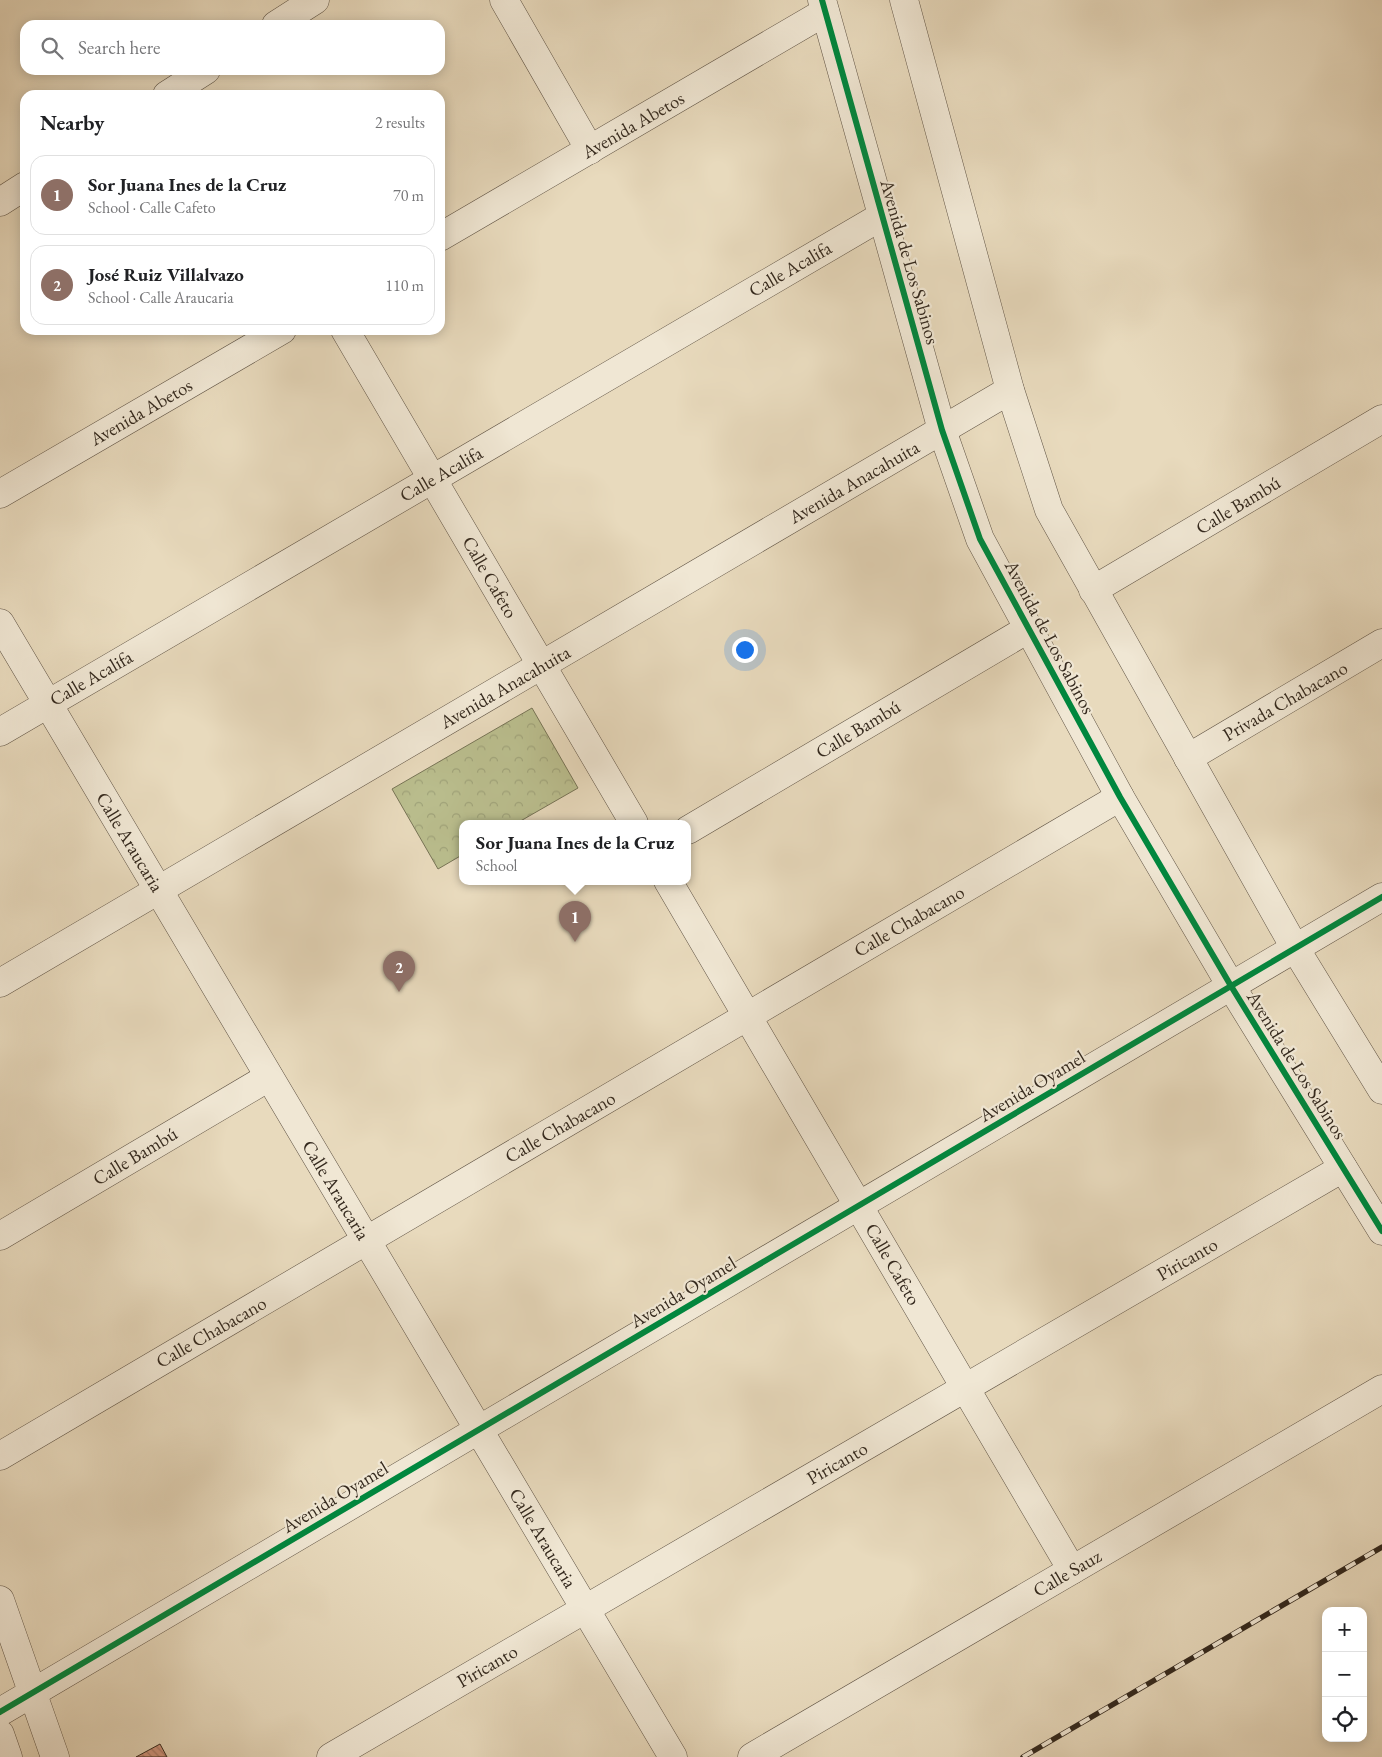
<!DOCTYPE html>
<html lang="en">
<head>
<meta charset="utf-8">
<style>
	body { margin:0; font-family:"EB Garamond",serif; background:#f6f6f6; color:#202124 }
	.controls { position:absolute; right:15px; bottom:15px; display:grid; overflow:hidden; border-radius:10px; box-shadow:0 2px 12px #0003 }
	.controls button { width:45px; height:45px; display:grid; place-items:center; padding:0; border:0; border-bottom:1px solid #e0e0e0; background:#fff; color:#202124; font:25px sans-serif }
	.you { position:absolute; left:744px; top:649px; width:18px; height:18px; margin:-12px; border:4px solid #fff; border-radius:50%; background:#1a73e8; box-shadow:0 0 0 8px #1a73e833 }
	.badge { display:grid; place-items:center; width:32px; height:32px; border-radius:50%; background:#8f2418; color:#fff; font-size:16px; font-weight:700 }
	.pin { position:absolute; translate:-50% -41px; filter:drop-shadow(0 1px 2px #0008) }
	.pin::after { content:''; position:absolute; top:26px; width:18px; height:15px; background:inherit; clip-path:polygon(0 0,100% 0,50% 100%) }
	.popup { position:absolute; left:459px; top:820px; width:232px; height:65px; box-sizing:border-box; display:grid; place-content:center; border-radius:10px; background:#fff; filter:drop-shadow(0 1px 4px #0005); font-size:16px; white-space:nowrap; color:#757577 }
	.popup b { font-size:19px; color:#202124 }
	.popup::after { content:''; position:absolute; left:50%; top:100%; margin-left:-10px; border:10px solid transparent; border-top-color:#fff }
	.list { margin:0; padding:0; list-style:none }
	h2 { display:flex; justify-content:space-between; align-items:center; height:65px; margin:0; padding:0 20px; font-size:21px }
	h2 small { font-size:16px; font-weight:400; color:#757577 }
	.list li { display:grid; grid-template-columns:32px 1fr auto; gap:15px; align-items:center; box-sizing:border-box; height:80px; margin:0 10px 10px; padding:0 10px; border:1px solid #e0e0e0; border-radius:15px }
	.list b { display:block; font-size:19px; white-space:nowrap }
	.list p { margin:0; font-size:16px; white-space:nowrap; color:#757577 }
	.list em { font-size:16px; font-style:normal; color:#757577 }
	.icon { flex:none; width:28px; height:28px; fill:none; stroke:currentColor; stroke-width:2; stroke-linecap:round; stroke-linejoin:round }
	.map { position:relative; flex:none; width:1382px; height:1757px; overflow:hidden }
	.search { position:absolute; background:#fff; box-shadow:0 2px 12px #0003; left:20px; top:20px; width:425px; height:55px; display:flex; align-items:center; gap:12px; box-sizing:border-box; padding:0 18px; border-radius:15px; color:#757577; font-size:19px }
	.panel { position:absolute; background:#fff; box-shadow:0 2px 12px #0003; left:20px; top:90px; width:425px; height:245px; border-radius:15px }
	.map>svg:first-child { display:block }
	.park { fill:url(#park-crowns); stroke:#777456 }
	.building { fill:url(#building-back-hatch); stroke:#34291e }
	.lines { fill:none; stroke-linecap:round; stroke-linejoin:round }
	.minor-casing { stroke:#615546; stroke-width:29 }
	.tertiary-casing { stroke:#615546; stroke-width:29 }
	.minor { stroke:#f0e7d4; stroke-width:28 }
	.tertiary { stroke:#f0e7d4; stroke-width:28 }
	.rail-casing { stroke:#34291e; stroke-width:5.5 }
	.rail { stroke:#f0e7d4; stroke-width:4; stroke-dasharray:11; stroke-linecap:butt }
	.cycleway-casing { stroke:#f0e7d4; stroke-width:9 }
	.cycleway { stroke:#00873e; stroke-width:6 }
	.labels { text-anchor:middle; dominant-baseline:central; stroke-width:4.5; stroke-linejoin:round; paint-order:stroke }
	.street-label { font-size:19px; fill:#34291e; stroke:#f0e7d4 }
</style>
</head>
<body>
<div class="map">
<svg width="1382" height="1757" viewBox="0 0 1382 1757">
	<defs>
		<pattern id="park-crowns" width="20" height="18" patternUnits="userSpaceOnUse" patternTransform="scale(1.25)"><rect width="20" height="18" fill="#babe8e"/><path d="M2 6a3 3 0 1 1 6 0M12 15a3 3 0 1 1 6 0" fill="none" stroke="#a0a37a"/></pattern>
		<pattern id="building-back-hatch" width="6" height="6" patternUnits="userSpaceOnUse" patternTransform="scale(1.25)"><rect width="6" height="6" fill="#d2967f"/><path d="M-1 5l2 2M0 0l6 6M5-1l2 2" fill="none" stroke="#ab7a67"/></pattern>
	</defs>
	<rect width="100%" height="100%" fill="#e8dabd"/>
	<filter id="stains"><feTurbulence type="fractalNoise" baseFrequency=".004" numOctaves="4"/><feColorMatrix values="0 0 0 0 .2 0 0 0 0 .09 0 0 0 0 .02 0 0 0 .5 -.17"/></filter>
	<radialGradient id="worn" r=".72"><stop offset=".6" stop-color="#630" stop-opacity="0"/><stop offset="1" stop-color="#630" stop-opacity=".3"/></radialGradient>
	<path class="park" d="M532,708L578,788L517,823H462V855L438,869L392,789Z"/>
	<path class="building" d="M160,1744L167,1757H136Z"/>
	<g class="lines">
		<g class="minor-casing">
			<g id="minor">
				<path d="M504,0L590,150"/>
				<path d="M276,25L315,0"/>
				<path d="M167,95L206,70"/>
				<path d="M0,202L25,186"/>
				<path d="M440,237L825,12"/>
				<path d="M345,330L634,823"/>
				<path d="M0,494L282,330"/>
				<path d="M1093,590L1382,419"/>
				<path d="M0,623L673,1757"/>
				<path d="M0,732L882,216"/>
				<path d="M1188,758L1382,643"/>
				<path d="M688,830L1028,629"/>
				<path d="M668,881L1072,1570"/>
				<path d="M1295,948L1382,1090"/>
				<path d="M0,983L1010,390"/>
				<path d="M1231,986L1382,1231"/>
				<path d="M0,1236L269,1077"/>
				<path d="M0,1456L1120,797"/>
				<path d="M0,1600L55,1757"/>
				<path d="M0,1734L8,1757"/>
				<path d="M331,1757L1343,1168"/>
				<path d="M752,1757L1382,1389"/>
			</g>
		</g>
		<g class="tertiary-casing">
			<g id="tertiary">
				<path d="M822,0L942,430L980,539L1120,797L1231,986"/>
				<path d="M904,0L1010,390L1049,510L1295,948"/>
				<path d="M0,1712L1382,897"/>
			</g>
		</g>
		<use href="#minor" class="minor"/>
		<use href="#tertiary" class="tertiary"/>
		<g class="rail-casing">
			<path id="rail" d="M1023,1757L1382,1547"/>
		</g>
		<use href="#rail" class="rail"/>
		<g class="cycleway-casing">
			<g id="cycleway">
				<path d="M822,0L942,430L980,539L1120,797L1231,986L1382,1231"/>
				<path d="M0,1712L1382,897"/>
			</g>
		</g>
		<use href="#cycleway" class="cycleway"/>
	</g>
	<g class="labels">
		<g class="street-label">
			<text transform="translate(633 125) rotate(-30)">Avenida Abetos</text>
			<text transform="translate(910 262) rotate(74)">Avenida de Los Sabinos</text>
			<text transform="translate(790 269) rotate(-30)">Calle Acalifa</text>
			<text transform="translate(141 412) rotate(-30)">Avenida Abetos</text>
			<text transform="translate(441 474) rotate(-30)">Calle Acalifa</text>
			<text transform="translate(854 482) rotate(-30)">Avenida Anacahuita</text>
			<text transform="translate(1238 505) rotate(-31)">Calle Bambú</text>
			<text transform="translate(490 577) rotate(60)">Calle Cafeto</text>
			<text transform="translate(1050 637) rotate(62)">Avenida de Los Sabinos</text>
			<text transform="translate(91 678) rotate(-30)">Calle Acalifa</text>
			<text transform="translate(505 687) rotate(-30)">Avenida Anacahuita</text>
			<text transform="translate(1285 701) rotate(-30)">Privada Chabacano</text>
			<text transform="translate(858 729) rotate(-31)">Calle Bambú</text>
			<text transform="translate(130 842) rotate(59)">Calle Araucaria</text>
			<text transform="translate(909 921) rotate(-30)">Calle Chabacano</text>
			<text transform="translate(1297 1065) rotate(58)">Avenida de Los Sabinos</text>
			<text transform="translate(1032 1086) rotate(-31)">Avenida Oyamel</text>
			<text transform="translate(560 1127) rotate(-30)">Calle Chabacano</text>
			<text transform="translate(135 1156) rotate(-31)">Calle Bambú</text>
			<text transform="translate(336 1190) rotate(59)">Calle Araucaria</text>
			<text transform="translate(1187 1259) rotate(-30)">Piricanto</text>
			<text transform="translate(893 1264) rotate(60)">Calle Cafeto</text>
			<text transform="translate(683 1292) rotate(-31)">Avenida Oyamel</text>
			<text transform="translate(211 1332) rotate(-30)">Calle Chabacano</text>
			<text transform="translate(837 1463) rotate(-30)">Piricanto</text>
			<text transform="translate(335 1497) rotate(-31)">Avenida Oyamel</text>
			<text transform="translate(543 1538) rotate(59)">Calle Araucaria</text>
			<text transform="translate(1067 1573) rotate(-30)">Calle Sauz</text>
			<text transform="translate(487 1666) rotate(-30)">Piricanto</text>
		</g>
	</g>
	<rect width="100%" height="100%" filter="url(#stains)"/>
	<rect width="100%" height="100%" fill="url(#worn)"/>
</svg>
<div class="controls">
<button>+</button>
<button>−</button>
<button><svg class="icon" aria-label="locate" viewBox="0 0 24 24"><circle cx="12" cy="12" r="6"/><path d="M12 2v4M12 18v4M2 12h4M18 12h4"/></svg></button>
</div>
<div class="you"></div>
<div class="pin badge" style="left:575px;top:942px;background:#8d6e63">1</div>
<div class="popup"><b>Sor Juana Ines de la Cruz</b>School</div>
<div class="pin badge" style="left:399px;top:992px;background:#8d6e63">2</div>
<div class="search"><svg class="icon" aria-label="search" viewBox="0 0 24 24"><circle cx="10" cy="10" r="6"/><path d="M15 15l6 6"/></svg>Search here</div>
<section class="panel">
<h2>Nearby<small>2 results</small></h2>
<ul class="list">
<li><span class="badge" style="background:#8d6e63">1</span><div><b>Sor Juana Ines de la Cruz</b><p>School · Calle Cafeto</p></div><em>70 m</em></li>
<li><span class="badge" style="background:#8d6e63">2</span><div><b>José Ruiz Villalvazo</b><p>School · Calle Araucaria</p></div><em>110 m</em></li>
</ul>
</section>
</div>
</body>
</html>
